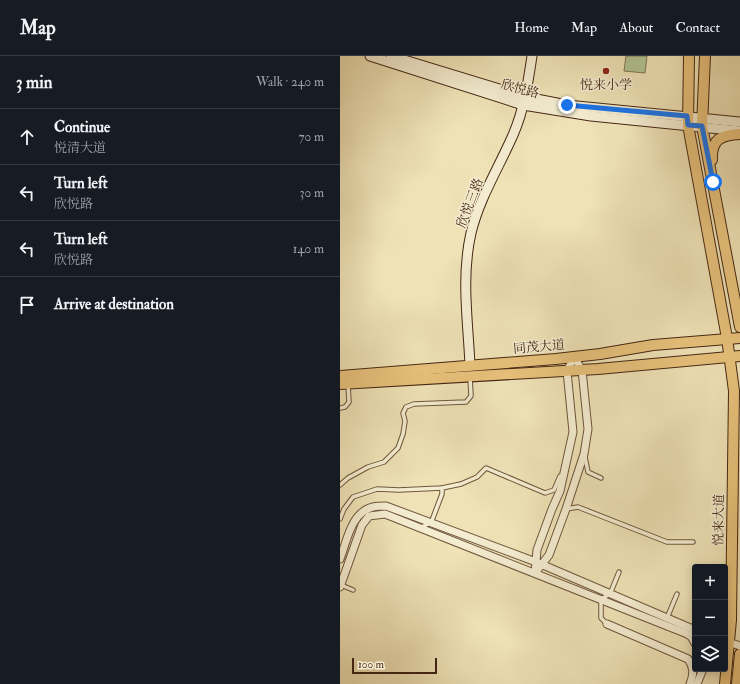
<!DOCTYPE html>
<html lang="en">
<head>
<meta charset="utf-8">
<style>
	body { margin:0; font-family:"IM FELL Double Pica","Noto Serif SC",serif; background:#20242c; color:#f1f3f6 }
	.controls { position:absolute; right:12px; bottom:12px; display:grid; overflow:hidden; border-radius:4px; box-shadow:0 2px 10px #0003 }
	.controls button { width:36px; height:36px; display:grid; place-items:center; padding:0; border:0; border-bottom:1px solid #363941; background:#171b24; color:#f1f3f6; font:20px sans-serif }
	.scale { position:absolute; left:12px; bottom:10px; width:85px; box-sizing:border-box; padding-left:4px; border:2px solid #452713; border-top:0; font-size:11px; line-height:14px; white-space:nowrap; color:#452713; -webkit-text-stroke:3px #f4ecd0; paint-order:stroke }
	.stop { position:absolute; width:12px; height:12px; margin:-9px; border:3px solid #1a73e8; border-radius:50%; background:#fff }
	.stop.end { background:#1a73e8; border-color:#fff; box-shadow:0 1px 4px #0008 }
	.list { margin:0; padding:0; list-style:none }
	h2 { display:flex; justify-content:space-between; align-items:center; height:52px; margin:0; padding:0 16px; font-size:17px }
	h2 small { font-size:13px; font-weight:400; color:#9ea1a6 }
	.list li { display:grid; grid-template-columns:26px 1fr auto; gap:12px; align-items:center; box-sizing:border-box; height:56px; padding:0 16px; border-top:1px solid #363941 }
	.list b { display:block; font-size:15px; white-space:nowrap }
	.list p { margin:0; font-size:13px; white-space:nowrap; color:#9ea1a6 }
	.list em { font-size:13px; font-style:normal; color:#9ea1a6 }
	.icon { flex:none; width:22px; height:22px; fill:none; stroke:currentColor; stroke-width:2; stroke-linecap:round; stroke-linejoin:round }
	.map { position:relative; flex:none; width:400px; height:628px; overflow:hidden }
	header { display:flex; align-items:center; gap:24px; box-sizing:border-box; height:56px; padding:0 20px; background:#171b24; border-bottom:1px solid #363941 }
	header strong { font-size:19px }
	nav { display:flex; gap:22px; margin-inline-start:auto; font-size:14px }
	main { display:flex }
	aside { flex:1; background:#171b24 }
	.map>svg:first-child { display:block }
	.green { fill:#b2c493; stroke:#7c7653 }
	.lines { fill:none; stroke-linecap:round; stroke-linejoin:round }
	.lane-casing { stroke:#6f563c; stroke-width:5.5 }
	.street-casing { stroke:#6f563c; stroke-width:9 }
	.secondary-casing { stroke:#452713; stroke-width:11 }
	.primary-casing { stroke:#452713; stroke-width:12 }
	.lane { stroke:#f4ecd0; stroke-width:3.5 }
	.street { stroke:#f4ecd0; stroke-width:7 }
	.secondary { stroke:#f4ecd0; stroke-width:9 }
	.primary { stroke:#e7c17b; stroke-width:10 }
	.route { stroke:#1a73e8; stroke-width:5 }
	.poi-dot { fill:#8f2418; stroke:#f4ecd0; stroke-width:1.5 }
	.labels { text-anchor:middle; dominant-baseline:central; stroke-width:3; stroke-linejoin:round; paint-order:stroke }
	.poi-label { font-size:13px; fill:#452713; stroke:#f4ecd0 }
	.street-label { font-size:13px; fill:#452713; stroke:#f4ecd0 }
</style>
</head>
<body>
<header>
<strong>Map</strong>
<nav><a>Home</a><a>Map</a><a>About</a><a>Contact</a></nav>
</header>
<main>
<aside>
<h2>3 min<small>Walk · 240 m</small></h2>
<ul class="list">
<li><svg class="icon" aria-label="ahead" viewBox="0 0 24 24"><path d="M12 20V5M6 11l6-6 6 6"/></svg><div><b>Continue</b><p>悦清大道</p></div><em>70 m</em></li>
<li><svg class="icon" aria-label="left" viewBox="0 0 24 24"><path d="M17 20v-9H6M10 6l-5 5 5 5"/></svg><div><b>Turn left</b><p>欣悦路</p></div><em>30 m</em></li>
<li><svg class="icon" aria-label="left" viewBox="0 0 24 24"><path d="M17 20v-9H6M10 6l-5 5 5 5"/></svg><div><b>Turn left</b><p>欣悦路</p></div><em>140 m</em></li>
<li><svg class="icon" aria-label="arrive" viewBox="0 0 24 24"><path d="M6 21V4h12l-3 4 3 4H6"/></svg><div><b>Arrive at destination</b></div></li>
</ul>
</aside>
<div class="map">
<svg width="400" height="628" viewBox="0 0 400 628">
	<rect width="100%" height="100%" fill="#eee2b6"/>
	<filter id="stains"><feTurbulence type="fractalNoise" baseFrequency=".005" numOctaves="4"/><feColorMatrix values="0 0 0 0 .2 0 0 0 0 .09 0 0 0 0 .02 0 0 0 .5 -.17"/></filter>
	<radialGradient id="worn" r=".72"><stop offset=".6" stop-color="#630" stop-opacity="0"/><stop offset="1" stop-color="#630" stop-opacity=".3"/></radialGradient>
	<path class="green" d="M286,0H307L305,17L284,15Z"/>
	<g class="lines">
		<g class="lane-casing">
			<g id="lane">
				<path d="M0,352L5,351L9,346L8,328"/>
				<path d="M245,401L248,416L261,422"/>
				<path d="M0,429L8,422L28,411L44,406L58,392L63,378L65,365L63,357L66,351L74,348L126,346L131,340L130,321"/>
				<path d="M226,453L238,451L327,486H353"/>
				<path d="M0,463L4,453L13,441L37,433L59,434L102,432L121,428L137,421L146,412L205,437L214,434L220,420"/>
				<path d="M81,471L91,467L102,438V432"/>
				<path d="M1,529L13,534"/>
				<path d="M327,562L337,538"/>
				<path d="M267,568L261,562V543L270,538L279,516"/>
				<path d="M347,580L350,582L355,591"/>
			</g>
		</g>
		<g class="street-casing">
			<g id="street">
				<path d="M234,301L242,314L248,373L244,398L226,453L209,499L195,517L197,494L212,453L220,435L233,376L227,315Z"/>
				<path d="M0,503C7,485 11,456 33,451C37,450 42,450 46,450L196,506L355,574"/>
				<path d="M0,531L22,469L29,460L45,458L355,581"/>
				<path d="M267,568L348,603C354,611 354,618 350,628"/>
				<path d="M385,585L400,590"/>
				<path d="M357,628L363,613"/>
			</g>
		</g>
		<g class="secondary-casing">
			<g id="secondary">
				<path d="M30,0L183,49L251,60L400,75"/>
				<path d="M51,0L186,41L227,49L400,66"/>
				<path d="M130,309C128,265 121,221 131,177C139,143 159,111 173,79C184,54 188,27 192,0"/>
			</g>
		</g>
		<g class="primary-casing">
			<g id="primary">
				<path d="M349,0L348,69L387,282L394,335L391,564L385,628"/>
				<path d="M365,0L362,70L400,271"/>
				<path d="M372,104C371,83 381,79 400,78"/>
				<path d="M0,320L216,303L260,298L313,289L400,282"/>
				<path d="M0,328L258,313L400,300"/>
				<path d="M397,628L400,598"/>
			</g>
		</g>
		<use href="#lane" class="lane"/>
		<use href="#street" class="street"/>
		<use href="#secondary" class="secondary"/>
		<use href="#primary" class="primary"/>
	</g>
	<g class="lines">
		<path class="route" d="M227,49L347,60L348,69L362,70L373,126"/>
	</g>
	<circle class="poi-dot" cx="266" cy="15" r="4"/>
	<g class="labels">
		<g class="poi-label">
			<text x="266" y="29">悦来小学</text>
		</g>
		<g class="street-label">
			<text transform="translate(180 33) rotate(15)">欣悦路</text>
			<text transform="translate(130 147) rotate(-69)">欣悦三路</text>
			<text transform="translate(199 291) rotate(-5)">同茂大道</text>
			<text transform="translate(379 464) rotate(-89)">悦来大道</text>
		</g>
	</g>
	<rect width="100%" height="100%" filter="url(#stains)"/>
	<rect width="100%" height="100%" fill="url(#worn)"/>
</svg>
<div class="controls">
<button>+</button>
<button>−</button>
<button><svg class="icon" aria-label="layers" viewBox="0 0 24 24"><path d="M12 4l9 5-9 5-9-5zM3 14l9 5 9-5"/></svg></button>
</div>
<div class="scale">100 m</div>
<div class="stop" style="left:373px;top:126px"></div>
<div class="stop end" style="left:227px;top:49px"></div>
</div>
</main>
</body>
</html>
